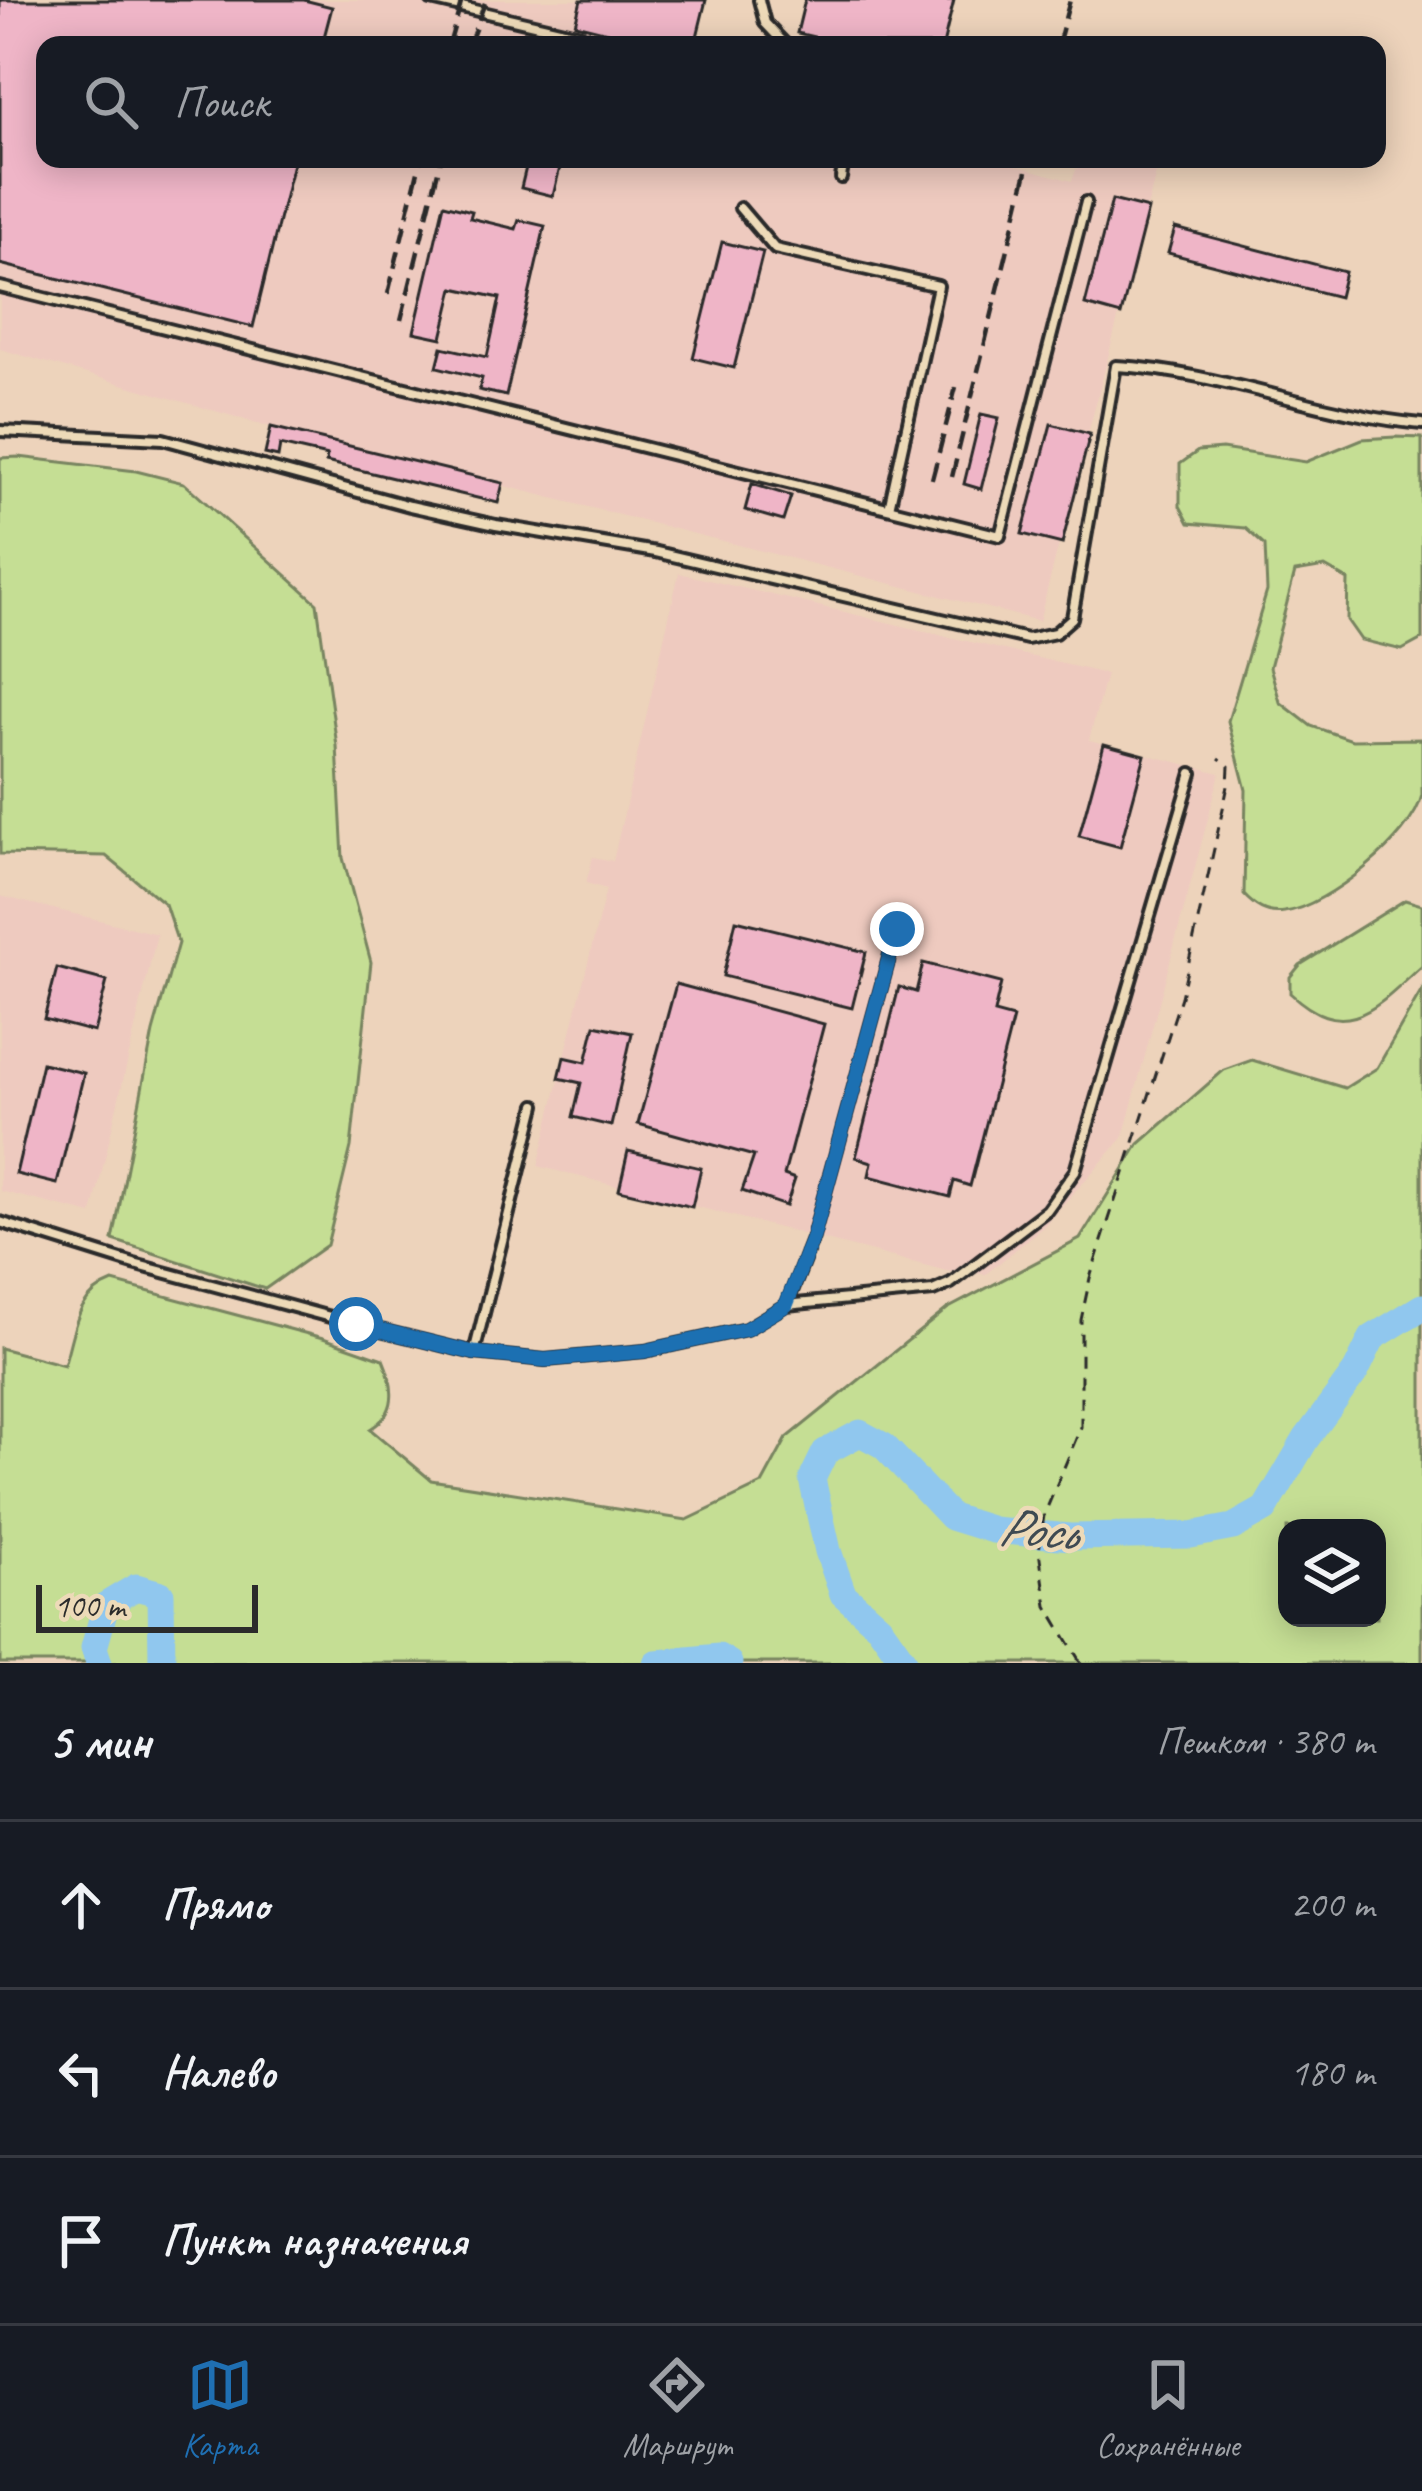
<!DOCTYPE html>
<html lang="ru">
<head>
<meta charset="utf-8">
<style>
	body { margin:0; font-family:Caveat,sans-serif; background:#242831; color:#f1f3f6 }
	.controls { position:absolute; right:36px; bottom:36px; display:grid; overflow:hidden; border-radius:24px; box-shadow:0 6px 30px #0003 }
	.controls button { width:108px; height:108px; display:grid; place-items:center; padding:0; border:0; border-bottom:3px solid #363941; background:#171b24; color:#f1f3f6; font:60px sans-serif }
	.scale { position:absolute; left:36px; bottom:30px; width:222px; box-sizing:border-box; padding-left:12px; border:6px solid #2b2b2b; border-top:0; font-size:33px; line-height:42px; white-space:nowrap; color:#2b2b2b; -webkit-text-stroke:9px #eddab8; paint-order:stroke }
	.stop { position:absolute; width:36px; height:36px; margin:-27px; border:9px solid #1f6fb2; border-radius:50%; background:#fff }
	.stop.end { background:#1f6fb2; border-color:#fff; box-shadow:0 3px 12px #0008 }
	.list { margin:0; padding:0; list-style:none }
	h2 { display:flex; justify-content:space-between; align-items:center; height:156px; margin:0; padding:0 48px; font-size:51px }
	h2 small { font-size:39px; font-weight:400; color:#9ea1a6 }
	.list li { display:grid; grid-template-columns:78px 1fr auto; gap:36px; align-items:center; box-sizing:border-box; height:168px; padding:0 48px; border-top:3px solid #363941 }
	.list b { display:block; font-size:45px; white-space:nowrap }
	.list em { font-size:39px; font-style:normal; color:#9ea1a6 }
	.icon { flex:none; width:66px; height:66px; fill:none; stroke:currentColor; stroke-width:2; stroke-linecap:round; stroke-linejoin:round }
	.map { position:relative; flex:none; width:1422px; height:1663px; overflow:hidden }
	.search { position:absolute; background:#171b24; box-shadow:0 6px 30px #0003; left:36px; right:36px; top:36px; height:132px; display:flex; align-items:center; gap:30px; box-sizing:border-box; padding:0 42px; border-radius:24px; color:#9ea1a6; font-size:45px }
	.sheet { height:660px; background:#171b24 }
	nav { display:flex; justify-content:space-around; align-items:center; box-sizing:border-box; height:168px; border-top:3px solid #363941; background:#171b24; font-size:33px; color:#9ea1a6 }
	nav a { display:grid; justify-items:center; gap:6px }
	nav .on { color:#1f6fb2 }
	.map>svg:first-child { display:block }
	.built { fill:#eecabf }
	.green { fill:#c5de94; stroke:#788460; stroke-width:3; fill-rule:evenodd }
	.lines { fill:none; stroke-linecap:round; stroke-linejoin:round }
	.river { stroke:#90c7ee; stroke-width:27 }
	.building { fill:#efb5c7; stroke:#2b2b2b; stroke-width:3 }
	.service-casing { stroke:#2b2b2b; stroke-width:16 }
	.path { stroke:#2b2b2b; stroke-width:3; stroke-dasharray:12 9; stroke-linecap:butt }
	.service { stroke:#eddab8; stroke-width:8 }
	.rail { stroke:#2b2b2b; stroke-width:4.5; stroke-dasharray:18 9; stroke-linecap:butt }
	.route { stroke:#1f6fb2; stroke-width:15 }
	.labels { text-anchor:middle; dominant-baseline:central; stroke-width:9; stroke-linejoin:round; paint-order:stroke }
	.water-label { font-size:54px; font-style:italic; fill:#3f4a52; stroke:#eddab8 }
</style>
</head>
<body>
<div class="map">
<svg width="1422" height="1663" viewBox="0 0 1422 1663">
	<rect width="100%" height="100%" fill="#edd3bb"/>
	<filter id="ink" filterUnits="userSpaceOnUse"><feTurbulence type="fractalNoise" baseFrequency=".00833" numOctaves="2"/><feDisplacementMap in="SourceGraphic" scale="24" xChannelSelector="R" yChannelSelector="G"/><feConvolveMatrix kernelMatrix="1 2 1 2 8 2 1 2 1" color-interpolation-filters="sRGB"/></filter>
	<g filter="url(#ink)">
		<g class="built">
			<path d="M0,0H706L695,45H45V159H993L1072,181L1080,159L1159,162L1039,621L271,427L0,349Z"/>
			<path d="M679,573L1106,674L1089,740L1220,773L1123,1138L1043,1227L986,1274L951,1272L538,1166L606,889L586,883L593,857L613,861Z"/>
			<path d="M0,896L157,934L92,1214L0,1191Z"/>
		</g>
		<g class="green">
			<path d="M1395,437L1422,438V639L1402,650L1361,640L1347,620L1348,580L1325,567L1295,572L1270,667L1280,702L1311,726L1352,740L1422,739C1422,756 1422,778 1422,795C1413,837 1326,907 1284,912C1268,915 1255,907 1244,895L1246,790L1228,721L1267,591L1265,546L1245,528L1189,523L1180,506V464L1198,451L1222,449L1306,462L1362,439Z"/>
			<path d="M19,457L136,471L184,483L317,603L337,746L343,858L371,962L351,1147L327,1245L265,1289L113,1240L153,1032L178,943L165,904L106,856L0,854V458Z"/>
			<path d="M1405,900L1422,905V966C1376,1008 1346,1045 1290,993V977L1300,965Z"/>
			<path d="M1422,990V1663H0V1348L64,1365C75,1330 75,1296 113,1282L323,1338L383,1359C395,1387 398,1413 370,1429L431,1480L687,1520L762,1484L787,1438L947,1309L1080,1239L1139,1144L1224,1070L1252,1060L1345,1088L1377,1068ZM1287,1528H1377V1618H1287Z"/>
		</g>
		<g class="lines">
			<g class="river">
				<path d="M99,1663L94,1648L106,1605L136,1587L161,1594L162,1663"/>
				<path d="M656,1663L719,1657L729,1663"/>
				<path d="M905,1663L879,1626L843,1594L828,1551L812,1479L825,1452L860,1433L884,1446L951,1517L993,1530L1070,1537L1191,1535L1233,1527L1265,1509L1306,1439L1356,1371L1372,1338L1422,1307"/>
			</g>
		</g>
		<g class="building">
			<path d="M0,0H304L332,7L322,45H45V159H294L253,327L0,264Z"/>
			<path d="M581,0H706L695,45H660L575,24Z"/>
			<path d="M805,0H954L943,45H848L797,33Z"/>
			<path d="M528,159H562L553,196L521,188Z"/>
			<path d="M1112,200L1148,209L1121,315L1085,305Z"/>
			<path d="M444,204L472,211L470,218L516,229L519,220L545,226L506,396L479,390L482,378L437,367L442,347L487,357L500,298L454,288L442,338L414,332Z"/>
			<path d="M1175,228L1345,272L1339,297L1168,253Z"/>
			<path d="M722,242L763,252L734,368L693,358Z"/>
			<path d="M981,414L999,418L981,489L964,484Z"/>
			<path d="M1051,424L1090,434L1062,544L1022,534Z"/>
			<path d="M271,427L503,483L498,503L326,462L327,456L280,445L278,457L265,454Z"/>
			<path d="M752,484L791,496L783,521L745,510Z"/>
			<path d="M1104,744L1145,755L1120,847L1079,836Z"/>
			<path d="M736,920L866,952L852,1008L723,976Z"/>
			<path d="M923,963L1001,983L994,1013L1013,1018L970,1186L954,1181L950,1197L869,1176L872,1162L856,1157L899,987L916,992Z"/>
			<path d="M57,968L107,981L94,1032L44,1019Z"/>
			<path d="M676,984L824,1024L784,1175L795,1179L786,1206L742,1191L754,1156L638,1124Z"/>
			<path d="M595,1025L632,1033L611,1126L573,1117L581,1083L559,1078L564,1057L586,1062Z"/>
			<path d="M42,1063L84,1073L57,1184L16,1174Z"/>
			<path d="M628,1151L701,1168L692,1207L619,1190Z"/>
		</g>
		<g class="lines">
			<g class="service-casing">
				<g id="service">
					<path d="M431,0L581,35"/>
					<path d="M759,0L765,23L786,45"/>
					<path d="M841,178L844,159"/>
					<path d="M740,208L775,249L938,286L889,508"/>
					<path d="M0,287L1000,536L1086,202"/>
					<path d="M0,431L163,439L410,506L496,525L656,552L1027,639L1055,633L1072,618L1116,366C1220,371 1319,415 1422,424"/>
					<path d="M0,1222L134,1264L356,1324L474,1353L545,1360L645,1351L746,1329L786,1305L933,1291L951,1283L1047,1210L1075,1171L1192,773"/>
					<path d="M787,1304L813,1237L897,929"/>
					<path d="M474,1353L536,1105"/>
				</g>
			</g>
			<path class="path" d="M1081,1663L1047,1606L1039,1551L1044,1515L1081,1427V1320L1090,1278L1181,997L1228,786L1229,766L1219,758"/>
			<use href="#service" class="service"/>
			<g class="rail">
				<path d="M449,45L462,0"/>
				<path d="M469,45L486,0"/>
				<path d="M1058,45L1070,0"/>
				<path d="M388,294L421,159"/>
				<path d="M401,320L441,159"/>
				<path d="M952,477L1030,159"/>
				<path d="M932,479L956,387"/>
			</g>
		</g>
	</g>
	<g class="lines" filter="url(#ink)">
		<path class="route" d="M356,1324L474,1353L545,1360L645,1351L746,1329L786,1305L813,1237L897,929"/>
	</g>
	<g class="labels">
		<g class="water-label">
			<text transform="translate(1037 1529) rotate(5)">Рось</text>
		</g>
	</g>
</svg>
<div class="controls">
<button><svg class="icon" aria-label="layers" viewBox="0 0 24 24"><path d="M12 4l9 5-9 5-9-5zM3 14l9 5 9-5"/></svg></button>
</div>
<div class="scale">100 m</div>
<div class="stop" style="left:356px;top:1324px"></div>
<div class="stop end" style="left:897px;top:929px"></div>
<div class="search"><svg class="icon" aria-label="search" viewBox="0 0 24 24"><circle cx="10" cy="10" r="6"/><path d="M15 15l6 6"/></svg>Поиск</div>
</div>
<section class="sheet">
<h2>5 мин<small>Пешком · 380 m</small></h2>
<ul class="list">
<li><svg class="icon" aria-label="ahead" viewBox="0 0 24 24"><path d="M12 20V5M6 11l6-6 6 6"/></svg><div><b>Прямо</b></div><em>200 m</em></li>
<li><svg class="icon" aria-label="left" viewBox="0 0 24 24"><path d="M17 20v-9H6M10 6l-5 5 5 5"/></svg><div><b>Налево</b></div><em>180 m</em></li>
<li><svg class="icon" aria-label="arrive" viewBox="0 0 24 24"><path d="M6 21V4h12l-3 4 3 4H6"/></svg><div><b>Пункт назначения</b></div></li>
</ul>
</section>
<nav>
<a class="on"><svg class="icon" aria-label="map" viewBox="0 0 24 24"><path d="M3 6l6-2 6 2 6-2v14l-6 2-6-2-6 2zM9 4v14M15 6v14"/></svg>Карта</a>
<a><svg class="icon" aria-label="directions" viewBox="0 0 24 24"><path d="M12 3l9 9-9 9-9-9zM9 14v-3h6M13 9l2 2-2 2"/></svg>Маршрут</a>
<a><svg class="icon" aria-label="saved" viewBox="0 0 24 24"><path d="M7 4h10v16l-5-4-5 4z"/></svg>Сохранённые</a>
</nav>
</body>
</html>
